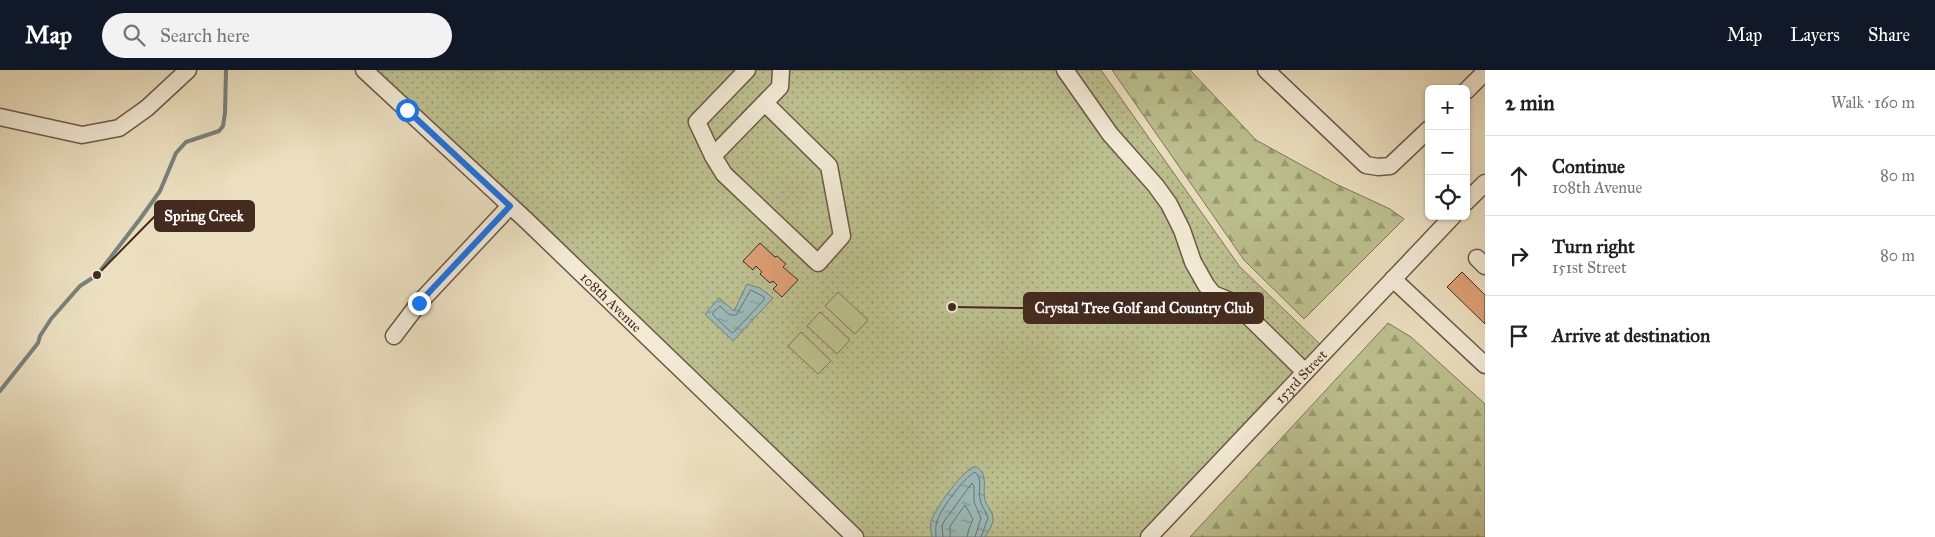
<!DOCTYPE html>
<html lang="en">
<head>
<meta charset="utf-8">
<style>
	body { margin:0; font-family:"IM FELL Great Primer",serif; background:#f2f2f2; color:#222 }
	.controls { position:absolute; right:15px; top:15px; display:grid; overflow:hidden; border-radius:8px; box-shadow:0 1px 4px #0004 }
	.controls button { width:45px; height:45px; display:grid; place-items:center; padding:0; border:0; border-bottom:1px solid #e0e0e0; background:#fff; color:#222; font:25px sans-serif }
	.stop { position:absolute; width:15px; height:15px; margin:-11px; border:4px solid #1a73e8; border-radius:50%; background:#fff }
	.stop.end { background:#1a73e8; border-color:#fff; box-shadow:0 1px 5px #0008 }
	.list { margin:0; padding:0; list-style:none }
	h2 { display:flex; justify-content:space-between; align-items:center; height:65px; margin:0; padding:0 20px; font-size:21px }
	h2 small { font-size:16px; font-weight:400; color:#767676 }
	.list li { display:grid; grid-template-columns:32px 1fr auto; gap:15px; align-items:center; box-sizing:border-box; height:80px; padding:0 20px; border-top:1px solid #e0e0e0 }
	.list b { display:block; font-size:19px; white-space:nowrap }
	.list p { margin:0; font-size:16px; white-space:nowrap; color:#767676 }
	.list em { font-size:16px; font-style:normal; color:#767676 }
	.icon { flex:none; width:28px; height:28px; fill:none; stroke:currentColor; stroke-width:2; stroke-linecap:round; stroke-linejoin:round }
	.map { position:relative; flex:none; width:1485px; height:467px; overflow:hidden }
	header { display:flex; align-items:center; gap:30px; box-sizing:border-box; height:70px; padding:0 25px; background:#111827; color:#fff }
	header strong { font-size:24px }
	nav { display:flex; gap:28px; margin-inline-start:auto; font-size:18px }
	.search { width:350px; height:45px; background:#f2f2f2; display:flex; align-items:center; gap:12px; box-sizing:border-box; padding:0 18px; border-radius:28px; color:#767676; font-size:19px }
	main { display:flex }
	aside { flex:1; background:#fff }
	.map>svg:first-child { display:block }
	.grass { fill:url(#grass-dots); stroke:#807657 }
	.forest { fill:url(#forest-firs); stroke:#807657 }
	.pitch { fill:#bcc08f; stroke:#807657 }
	.water { fill:url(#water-ripples); stroke:#78817c }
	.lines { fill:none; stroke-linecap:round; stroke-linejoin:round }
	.shore { stroke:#70736c; stroke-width:1 }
	.stream { stroke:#78817c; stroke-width:4 }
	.building { fill:#de9f74; stroke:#442b1f }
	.minor-casing { stroke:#6e5847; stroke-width:19 }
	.minor { stroke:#f2ead5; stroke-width:16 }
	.route { stroke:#1a73e8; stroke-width:6 }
	.labels { text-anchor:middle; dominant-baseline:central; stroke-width:4.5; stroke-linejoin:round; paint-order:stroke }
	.street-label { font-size:14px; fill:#442b1f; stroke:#f2ead5 }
	.leader { fill:none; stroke:#442b1f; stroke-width:2 }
	.callout-dot { fill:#442b1f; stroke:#f2ead5; stroke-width:2 }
	.callout { fill:#442b1f; stroke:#442b1f; stroke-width:2 }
	.callout-label { font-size:15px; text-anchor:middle; font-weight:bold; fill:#fff }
</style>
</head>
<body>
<header>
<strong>Map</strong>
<div class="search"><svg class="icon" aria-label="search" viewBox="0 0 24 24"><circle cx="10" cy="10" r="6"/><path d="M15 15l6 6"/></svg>Search here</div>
<nav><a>Map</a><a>Layers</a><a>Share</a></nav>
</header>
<main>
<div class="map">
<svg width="1485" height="467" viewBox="0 0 1485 467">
	<defs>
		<pattern id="grass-dots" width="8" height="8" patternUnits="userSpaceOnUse" patternTransform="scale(1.25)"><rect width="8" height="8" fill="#bcc08f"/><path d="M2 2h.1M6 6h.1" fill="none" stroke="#9a9c74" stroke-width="1.8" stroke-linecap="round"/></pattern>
		<pattern id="forest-firs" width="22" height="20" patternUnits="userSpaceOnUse" patternTransform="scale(1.25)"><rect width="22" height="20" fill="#bcc08f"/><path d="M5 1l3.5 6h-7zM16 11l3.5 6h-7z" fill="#9a9c74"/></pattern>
		<pattern id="water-ripples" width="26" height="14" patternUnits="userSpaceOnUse" patternTransform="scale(1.25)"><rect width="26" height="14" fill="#9bbbba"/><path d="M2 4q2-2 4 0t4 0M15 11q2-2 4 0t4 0" fill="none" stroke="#809897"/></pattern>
	</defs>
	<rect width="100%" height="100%" fill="#ebdfbf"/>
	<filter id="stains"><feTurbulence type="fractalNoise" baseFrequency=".004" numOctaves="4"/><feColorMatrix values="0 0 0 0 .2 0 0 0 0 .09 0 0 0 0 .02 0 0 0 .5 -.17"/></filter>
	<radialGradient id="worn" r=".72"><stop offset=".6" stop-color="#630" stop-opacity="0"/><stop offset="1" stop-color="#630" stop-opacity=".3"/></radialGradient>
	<path class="grass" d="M376,0H1101L1240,197L1322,276L1141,467H864Z"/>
	<g class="forest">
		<path d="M1112,0H1190L1256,70L1336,114L1390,139L1404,149L1304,249L1244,190Z"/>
		<path d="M1388,253L1411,267L1485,334V467H1190Z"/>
	</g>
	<g class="pitch">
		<path d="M838,222L868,250L855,264L825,236Z"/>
		<path d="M820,242L850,270L837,284L807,256Z"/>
		<path d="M801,262L831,291L818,304L788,276Z"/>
	</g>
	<g class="water">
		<path d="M747,214L760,218L773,228L733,271L705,244L719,228L734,241Z"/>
		<path d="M973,397H977C989,406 982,419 985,430C987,437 993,441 993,449C993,455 988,462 985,467H932C931,462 930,456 931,451C936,437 960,404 973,397Z"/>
	</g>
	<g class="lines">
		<g class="shore">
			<path d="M751,220L764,227V230L734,262L732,263L713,245V242L720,236L730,245H736Z"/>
			<path d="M936,467C936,462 935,457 937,451C941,439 964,407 975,402C983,409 978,420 980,429C981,436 986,441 988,448L981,467"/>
			<path d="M943,467L942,455L945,450L972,413L974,416V432L981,448L975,467"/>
			<path d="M950,467V456L965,435L973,449L969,459L967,467"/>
		</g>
		<path class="stream" d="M0,321L38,273L40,266L51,249L80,216L97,205L140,149L160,121L176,83L186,72L219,61L223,56L225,43L226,0"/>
	</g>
	<g class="building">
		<path d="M760,173L775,187L777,186L786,194L783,197L798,210L782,227L773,219L777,215L773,211L770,213L760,204L762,202L756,196L753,200L743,191Z"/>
		<path d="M1462,202L1485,225V254L1447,217Z"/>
	</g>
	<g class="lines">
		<g class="minor-casing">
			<g id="minor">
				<path id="s1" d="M364,0L528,152L855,467"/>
				<path d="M1065,0L1110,64L1156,116L1169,134L1182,160L1193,192L1206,215L1213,224L1235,233L1305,302"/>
				<path d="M1266,0L1366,95L1378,97L1390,96L1429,59"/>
				<path d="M1466,21L1485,2"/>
				<path d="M765,33L829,96L842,166L818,193L724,104L713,86L780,17L781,0"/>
				<path d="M0,47L82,65L119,58L147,38L188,0"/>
				<path d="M713,86L697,52L747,0"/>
				<path d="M1466,132L1485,113"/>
				<path d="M1477,188L1485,196"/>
				<path d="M1393,209L1485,295"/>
				<path d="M394,266L419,233L510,136"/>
				<path id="s2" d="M1149,467L1453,146"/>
			</g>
		</g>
		<use href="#minor" class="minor"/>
	</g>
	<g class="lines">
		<path class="route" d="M407,40L510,136L419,233"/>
	</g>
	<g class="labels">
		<g class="street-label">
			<text stroke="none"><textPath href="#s1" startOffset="339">108th Avenue</textPath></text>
			<text stroke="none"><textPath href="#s2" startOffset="221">153rd Street</textPath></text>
		</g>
	</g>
	<path class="leader" d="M97 205L155 146M952 237L1024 238"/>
	<g class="callout-dot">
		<circle cx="97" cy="205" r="5"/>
		<circle cx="952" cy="237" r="5"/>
	</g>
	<g class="callout">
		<rect x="155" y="131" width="99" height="30" rx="5"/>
		<rect x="1024" y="223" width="239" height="30" rx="5"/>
	</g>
	<g class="callout-label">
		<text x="204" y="151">Spring Creek</text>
		<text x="1144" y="243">Crystal Tree Golf and Country Club</text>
	</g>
	<rect width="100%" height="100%" filter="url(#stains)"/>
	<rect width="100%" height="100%" fill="url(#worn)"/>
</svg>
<div class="controls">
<button>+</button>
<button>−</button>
<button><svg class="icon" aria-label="locate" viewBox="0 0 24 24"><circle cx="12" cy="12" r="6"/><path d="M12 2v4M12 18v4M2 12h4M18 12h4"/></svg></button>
</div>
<div class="stop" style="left:407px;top:40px"></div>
<div class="stop end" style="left:419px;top:233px"></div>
</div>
<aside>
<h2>2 min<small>Walk · 160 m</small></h2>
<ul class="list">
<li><svg class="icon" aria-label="ahead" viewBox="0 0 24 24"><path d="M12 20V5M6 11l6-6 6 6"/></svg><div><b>Continue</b><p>108th Avenue</p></div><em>80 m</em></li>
<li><svg class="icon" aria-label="right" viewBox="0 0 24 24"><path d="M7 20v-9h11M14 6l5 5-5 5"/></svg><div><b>Turn right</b><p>151st Street</p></div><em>80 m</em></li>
<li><svg class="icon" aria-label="arrive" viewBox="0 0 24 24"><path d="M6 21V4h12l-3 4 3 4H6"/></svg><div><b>Arrive at destination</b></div></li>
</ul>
</aside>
</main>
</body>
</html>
